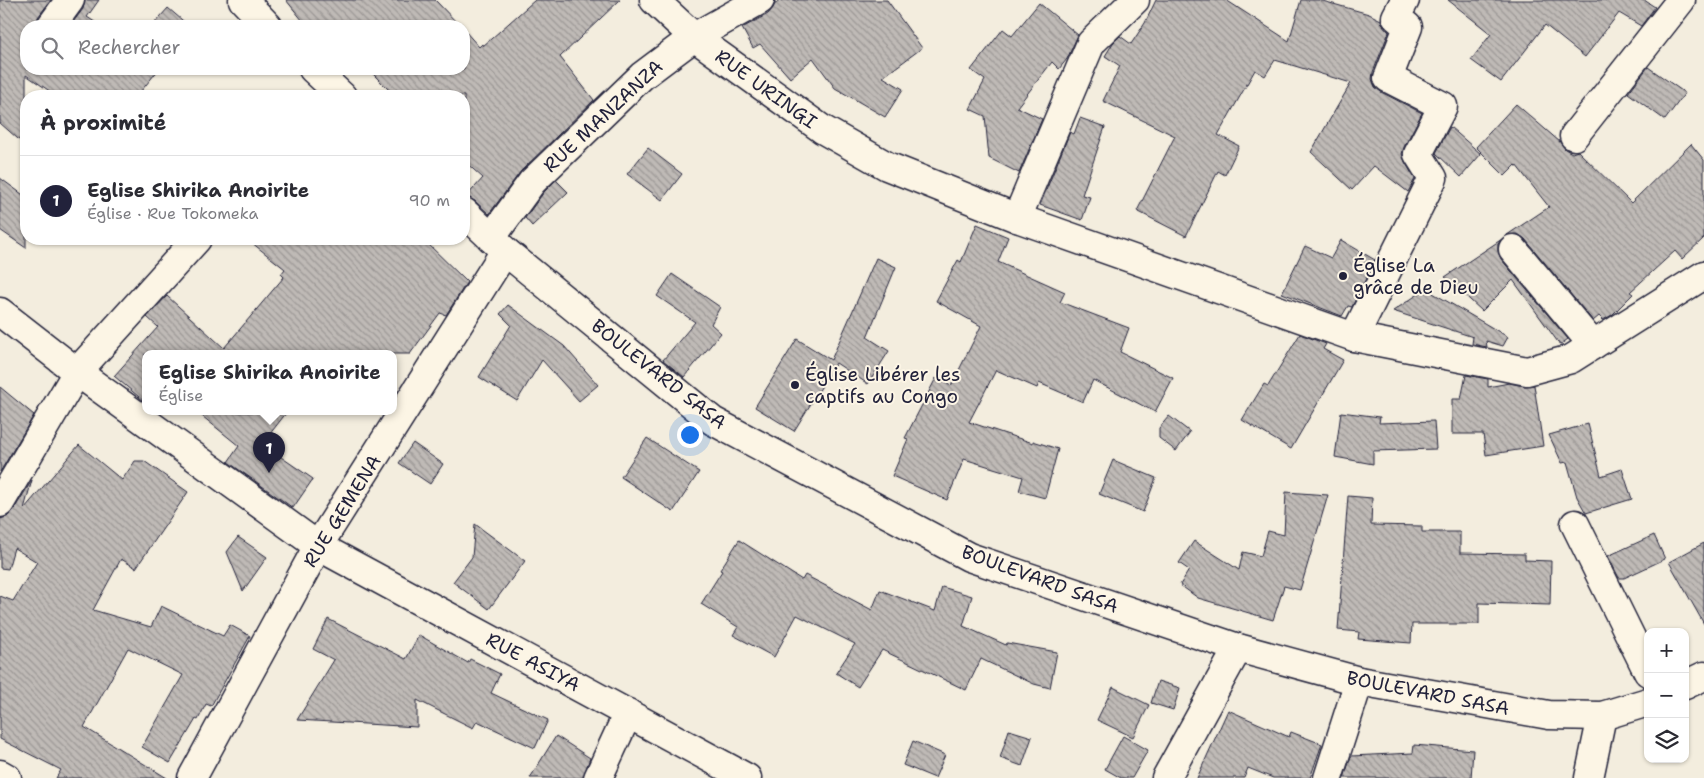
<!DOCTYPE html>
<html lang="fr">
<head>
<meta charset="utf-8">
<style>
	body { margin:0; font-family:"Shantell Sans",sans-serif; background:#f2f2f3; color:#2b2b33 }
	.controls { position:absolute; right:15px; bottom:15px; display:grid; overflow:hidden; border-radius:10px; box-shadow:0 1px 4px #0004 }
	.controls button { width:45px; height:45px; display:grid; place-items:center; padding:0; border:0; border-bottom:1px solid #e1e1e2; background:#fff; color:#2b2b33; font:25px sans-serif }
	.you { position:absolute; left:689px; top:434px; width:18px; height:18px; margin:-12px; border:4px solid #fff; border-radius:50%; background:#1a73e8; box-shadow:0 0 0 8px #1a73e833 }
	.badge { display:grid; place-items:center; width:32px; height:32px; border-radius:50%; background:#22223b; color:#fff; font-size:16px; font-weight:700 }
	.pin { position:absolute; translate:-50% -41px; filter:drop-shadow(0 1px 2px #0008) }
	.pin::after { content:''; position:absolute; top:26px; width:18px; height:15px; background:inherit; clip-path:polygon(0 0,100% 0,50% 100%) }
	.popup { position:absolute; left:142px; top:350px; width:255px; height:65px; box-sizing:border-box; display:grid; place-content:center; border-radius:10px; background:#fff; filter:drop-shadow(0 1px 4px #0005); font-size:16px; white-space:nowrap; color:#7c7c81 }
	.popup b { font-size:19px; color:#2b2b33 }
	.popup::after { content:''; position:absolute; left:50%; top:100%; margin-left:-10px; border:10px solid transparent; border-top-color:#fff }
	.list { margin:0; padding:0; list-style:none }
	h2 { display:flex; justify-content:space-between; align-items:center; height:65px; margin:0; padding:0 20px; font-size:21px }
	h2 small { font-size:16px; font-weight:400; color:#7c7c81 }
	.list li { display:grid; grid-template-columns:32px 1fr auto; gap:15px; align-items:center; box-sizing:border-box; height:90px; padding:0 20px; border-top:1px solid #e1e1e2 }
	.list b { display:block; font-size:19px; white-space:nowrap }
	.list p { margin:0; font-size:16px; white-space:nowrap; color:#7c7c81 }
	.list em { font-size:16px; font-style:normal; color:#7c7c81 }
	.icon { flex:none; width:28px; height:28px; fill:none; stroke:currentColor; stroke-width:2; stroke-linecap:round; stroke-linejoin:round }
	.map { position:relative; flex:none; width:1704px; height:778px; overflow:hidden }
	.search { position:absolute; background:#fff; box-shadow:0 1px 4px #0004; left:20px; top:20px; width:450px; height:55px; display:flex; align-items:center; gap:12px; box-sizing:border-box; padding:0 18px; border-radius:20px; color:#7c7c81; font-size:19px }
	.panel { position:absolute; background:#fff; box-shadow:0 1px 4px #0004; left:20px; top:90px; width:450px; height:155px; border-radius:20px }
	.map>svg:first-child { display:block }
	.building { fill:url(#building-back-hatch); stroke:#22223b }
	.lines { fill:none; stroke-linecap:round; stroke-linejoin:round }
	.minor-casing { stroke:#22223b; stroke-width:31 }
	.minor { stroke:#fcf5e5; stroke-width:28 }
	.poi-dot { fill:#22223b; stroke:#fcf5e5; stroke-width:2 }
	.labels { text-anchor:middle; dominant-baseline:central; stroke-width:4; stroke-linejoin:round; paint-order:stroke }
	.street-label { font-size:19px; fill:#22223b; stroke:#fcf5e5 }
	.poi-label { font-size:19px; fill:#22223b; stroke:#fcf5e5; text-anchor:start }
</style>
</head>
<body>
<div class="map">
<svg width="1704" height="778" viewBox="0 0 1704 778">
	<defs>
		<pattern id="building-back-hatch" width="6" height="6" patternUnits="userSpaceOnUse" patternTransform="scale(1.25)"><rect width="6" height="6" fill="#bfbab6"/><path d="M-1 5l2 2M0 0l6 6M5-1l2 2" fill="none" stroke="#9b9795"/></pattern>
	</defs>
	<rect width="100%" height="100%" fill="#f3edde"/>
	<filter id="ink" filterUnits="userSpaceOnUse"><feTurbulence type="fractalNoise" baseFrequency=".02" numOctaves="2"/><feDisplacementMap in="SourceGraphic" scale="10" xChannelSelector="R" yChannelSelector="G"/><feConvolveMatrix kernelMatrix="1 2 1 2 8 2 1 2 1" color-interpolation-filters="sRGB"/></filter>
	<g filter="url(#ink)">
		<g class="building">
			<path d="M0,0H51L38,17L36,26H26V69H159L137,96H57L26,75V146L0,123Z"/>
			<path d="M85,0H99L87,17L101,26H70L83,9Z"/>
			<path d="M286,0H435L460,26H307Z"/>
			<path d="M535,0H620L560,57L594,100L521,171L489,214L475,201L466,197L483,178L464,161V96H395L368,69H464V30L479,47L482,44L483,46Z"/>
			<path d="M782,0H887L922,48L883,77L903,89L885,117L835,88L813,58L790,78L760,44L753,48L742,28L768,14L773,8L775,4Z"/>
			<path d="M1156,0H1226L1289,41L1301,0H1319L1369,14L1381,20L1382,24L1389,32L1373,72L1372,79L1375,87L1381,92L1422,113L1404,147L1402,154L1405,162L1415,179L1408,192L1374,166L1352,190L1311,152L1351,83L1275,60L1265,76L1255,70L1218,135L1239,146L1225,175L1218,171L1186,236L1137,211L1175,136L1103,101L1120,66L1105,56L1113,43L1120,36L1131,44L1145,23Z"/>
			<path d="M1448,0H1644L1655,7L1641,26L1619,13L1585,57L1545,25L1501,82L1471,60L1491,34Z"/>
			<path d="M1039,3L1078,35L1067,59L1059,69L1052,62L1017,107L1042,119L1019,173L989,158L985,116L970,109L985,80L971,70L1003,29L1012,36Z"/>
			<path d="M168,8L189,26H152Z"/>
			<path d="M1648,67L1685,93L1665,120L1628,93Z"/>
			<path d="M1516,104L1560,142L1565,149L1572,153L1578,151L1631,203L1691,144L1704,160V238L1682,259L1675,251L1630,292L1633,294L1612,315L1603,320L1599,316L1593,321L1525,239L1518,234L1507,235L1549,207L1516,165L1505,176L1476,147Z"/>
			<path d="M1080,118L1105,127L1082,195L1090,197L1082,220L1040,205L1070,132L1074,134Z"/>
			<path d="M1450,127L1481,154L1461,177L1436,153Z"/>
			<path d="M648,148L682,174L662,200L627,174Z"/>
			<path d="M0,178L26,197V248L0,230Z"/>
			<path d="M556,180L568,192L532,226L525,218L544,192Z"/>
			<path d="M977,224L1008,237L998,262L1065,292L1060,302L1129,328L1120,352L1173,378L1155,412L1093,380L1083,402L1039,383L1037,388L996,370L969,422L1033,443V441L1058,449L1045,498L1019,491L1023,477L964,459L947,500L892,476L908,439L905,438L936,378L951,386L981,326L936,301L958,260L961,262Z"/>
			<path d="M247,239H423L467,282L446,315L440,313L410,354H145V402L114,376L158,327L147,317L167,296L224,348L284,277L281,274L285,269Z"/>
			<path d="M1502,239L1498,244V251L1501,259L1568,339L1560,345L1513,280L1482,311L1445,277Z"/>
			<path d="M1341,240L1375,260L1352,307L1348,306L1342,316L1282,293L1305,246L1331,258Z"/>
			<path d="M876,258L896,267L867,337L889,351L868,384L836,363L794,431L755,407L797,339L831,360Z"/>
			<path d="M672,274L720,307L711,324L721,333L684,377L663,360L695,322L657,296Z"/>
			<path d="M1426,289L1508,337L1503,346L1486,341L1487,347L1472,344L1473,337L1393,311Z"/>
			<path d="M508,305L564,346L598,385L579,401L542,360L517,401L479,377L511,325L500,314Z"/>
			<path d="M1300,334L1326,344L1323,349L1343,360L1291,449L1242,420L1264,384L1268,386Z"/>
			<path d="M1466,375L1488,379V387L1509,383L1524,386L1534,385L1543,446L1486,455L1483,434H1452V399H1461Z"/>
			<path d="M0,387L34,415L0,472Z"/>
			<path d="M197,412H287L262,444L313,479L293,508L228,462L239,446Z"/>
			<path d="M1341,412L1380,417L1379,423L1434,421L1436,449L1373,451V464L1335,457Z"/>
			<path d="M1169,416L1190,432L1176,451L1159,438V428Z"/>
			<path d="M1588,424L1601,476L1622,469L1632,499L1586,513L1577,497L1567,462L1562,463L1549,435Z"/>
			<path d="M647,438L699,472L673,512L621,477Z"/>
			<path d="M413,443L443,464L430,484L399,463Z"/>
			<path d="M79,445L122,480L135,461H144L188,492L136,568L121,559L93,610L151,627L161,606L223,636L230,625L250,636L211,706L206,704L198,720L196,719L170,763L142,747L183,675L128,648L84,727L167,778H56L61,770L0,739V596L13,601L37,562L14,548L8,569L0,568V519L7,517L13,511L32,480L24,509Z"/>
			<path d="M1113,460L1156,478L1143,512L1099,494Z"/>
			<path d="M1286,492L1328,495L1300,590L1284,586L1273,620L1198,598L1180,585L1189,570L1179,563L1194,541L1239,570L1243,552L1261,556L1268,531L1284,535Z"/>
			<path d="M1348,496L1372,498L1371,525L1422,526V532H1460V553L1525,554V560L1551,561L1550,605L1479,603V624H1412L1411,643L1358,639L1359,632L1338,630Z"/>
			<path d="M475,524L525,561L489,609L453,582L472,557Z"/>
			<path d="M1654,535L1665,559L1624,578H1619L1608,556Z"/>
			<path d="M238,537L267,557L243,591L227,552Z"/>
			<path d="M739,540L802,580L805,575L872,610L880,590L935,611L942,587L972,596L963,626L1006,645L1007,643L1057,652L1050,688L1034,684L981,659L966,690L882,650L858,687L836,673L855,644L797,615L774,657L733,635L738,627L701,604L722,571L720,570Z"/>
			<path d="M1704,543V624L1669,562Z"/>
			<path d="M328,619L406,659L419,635L468,663L470,659L500,674L491,693L548,720L535,748L477,721L473,728L417,700V727L297,720L334,660L313,649Z"/>
			<path d="M1158,681L1180,688L1173,710L1151,703Z"/>
			<path d="M1113,687L1149,705L1133,737L1097,720Z"/>
			<path d="M1228,710L1289,737L1291,732L1322,744L1310,778H1273L1248,768L1244,778H1197Z"/>
			<path d="M1009,730L1032,737L1022,766L1000,758Z"/>
			<path d="M556,736L590,758L583,778H530Z"/>
			<path d="M1123,736L1148,750L1132,778H1121L1105,769Z"/>
			<path d="M913,741L945,755L935,778L903,765Z"/>
			<path d="M1414,745L1473,750L1471,778H1344L1351,756L1413,753Z"/>
		</g>
		<g class="lines">
			<g class="minor-casing">
				<g id="minor">
					<path d="M243,0L268,26"/>
					<path d="M654,0L694,37L822,129L887,166L1017,218L1354,337L1527,371L1571,359L1704,275"/>
					<path d="M51,26L70,0"/>
					<path d="M313,69L342,96"/>
					<path d="M1574,136L1681,0"/>
					<path d="M464,212L505,251L713,421L969,557L1238,648L1359,681L1549,715L1602,716L1648,702"/>
					<path d="M1017,218L1091,43L1135,0"/>
					<path d="M491,238L532,182L642,76L694,37L760,0"/>
					<path d="M1513,249L1593,345"/>
					<path d="M0,312L77,372L318,546L747,778"/>
					<path d="M1354,337L1433,178L1418,154L1443,106L1388,78L1408,27L1396,17L1405,0"/>
					<path d="M0,503L77,372L197,239"/>
					<path d="M1575,524L1648,672"/>
					<path d="M1685,685L1704,676"/>
					<path d="M0,774L7,778"/>
					<path d="M192,778L318,546L505,251"/>
					<path d="M598,778L628,713"/>
					<path d="M1166,778L1238,648"/>
					<path d="M1328,778L1359,681"/>
					<path d="M1589,778L1602,716"/>
				</g>
			</g>
			<use href="#minor" class="minor"/>
		</g>
	</g>
	<g class="poi-dot">
		<circle cx="1343" cy="276" r="5"/>
		<circle cx="795" cy="385" r="5"/>
	</g>
	<g class="labels">
		<g class="street-label">
			<text transform="translate(766 89) rotate(36)">RUE URINGI</text>
			<text transform="translate(603 116) rotate(-43)">RUE MANZANZA</text>
			<text transform="translate(659 374) rotate(38)">BOULEVARD SASA</text>
			<text transform="translate(342 511) rotate(-58)">RUE GEMENA</text>
			<text transform="translate(1040 579) rotate(20)">BOULEVARD SASA</text>
			<text transform="translate(533 662) rotate(28)">RUE ASIYA</text>
			<text transform="translate(1428 693) rotate(11)">BOULEVARD SASA</text>
		</g>
		<g class="poi-label">
			<text x="1353" y="265">Église La<tspan x="1353" dy="22">grâce de Dieu</tspan></text>
			<text x="805" y="374">Église Libérer les<tspan x="805" dy="22">captifs au Congo</tspan></text>
		</g>
	</g>
</svg>
<div class="controls">
<button>+</button>
<button>−</button>
<button><svg class="icon" aria-label="layers" viewBox="0 0 24 24"><path d="M12 4l9 5-9 5-9-5zM3 14l9 5 9-5"/></svg></button>
</div>
<div class="you"></div>
<div class="pin badge" style="left:269px;top:473px">1</div>
<div class="popup"><b>Eglise Shirika Anoirite</b>Église</div>
<div class="search"><svg class="icon" aria-label="search" viewBox="0 0 24 24"><circle cx="10" cy="10" r="6"/><path d="M15 15l6 6"/></svg>Rechercher</div>
<section class="panel">
<h2>À proximité<small></small></h2>
<ul class="list">
<li><span class="badge">1</span><div><b>Eglise Shirika Anoirite</b><p>Église · Rue Tokomeka</p></div><em>90 m</em></li>
</ul>
</section>
</div>
</body>
</html>
